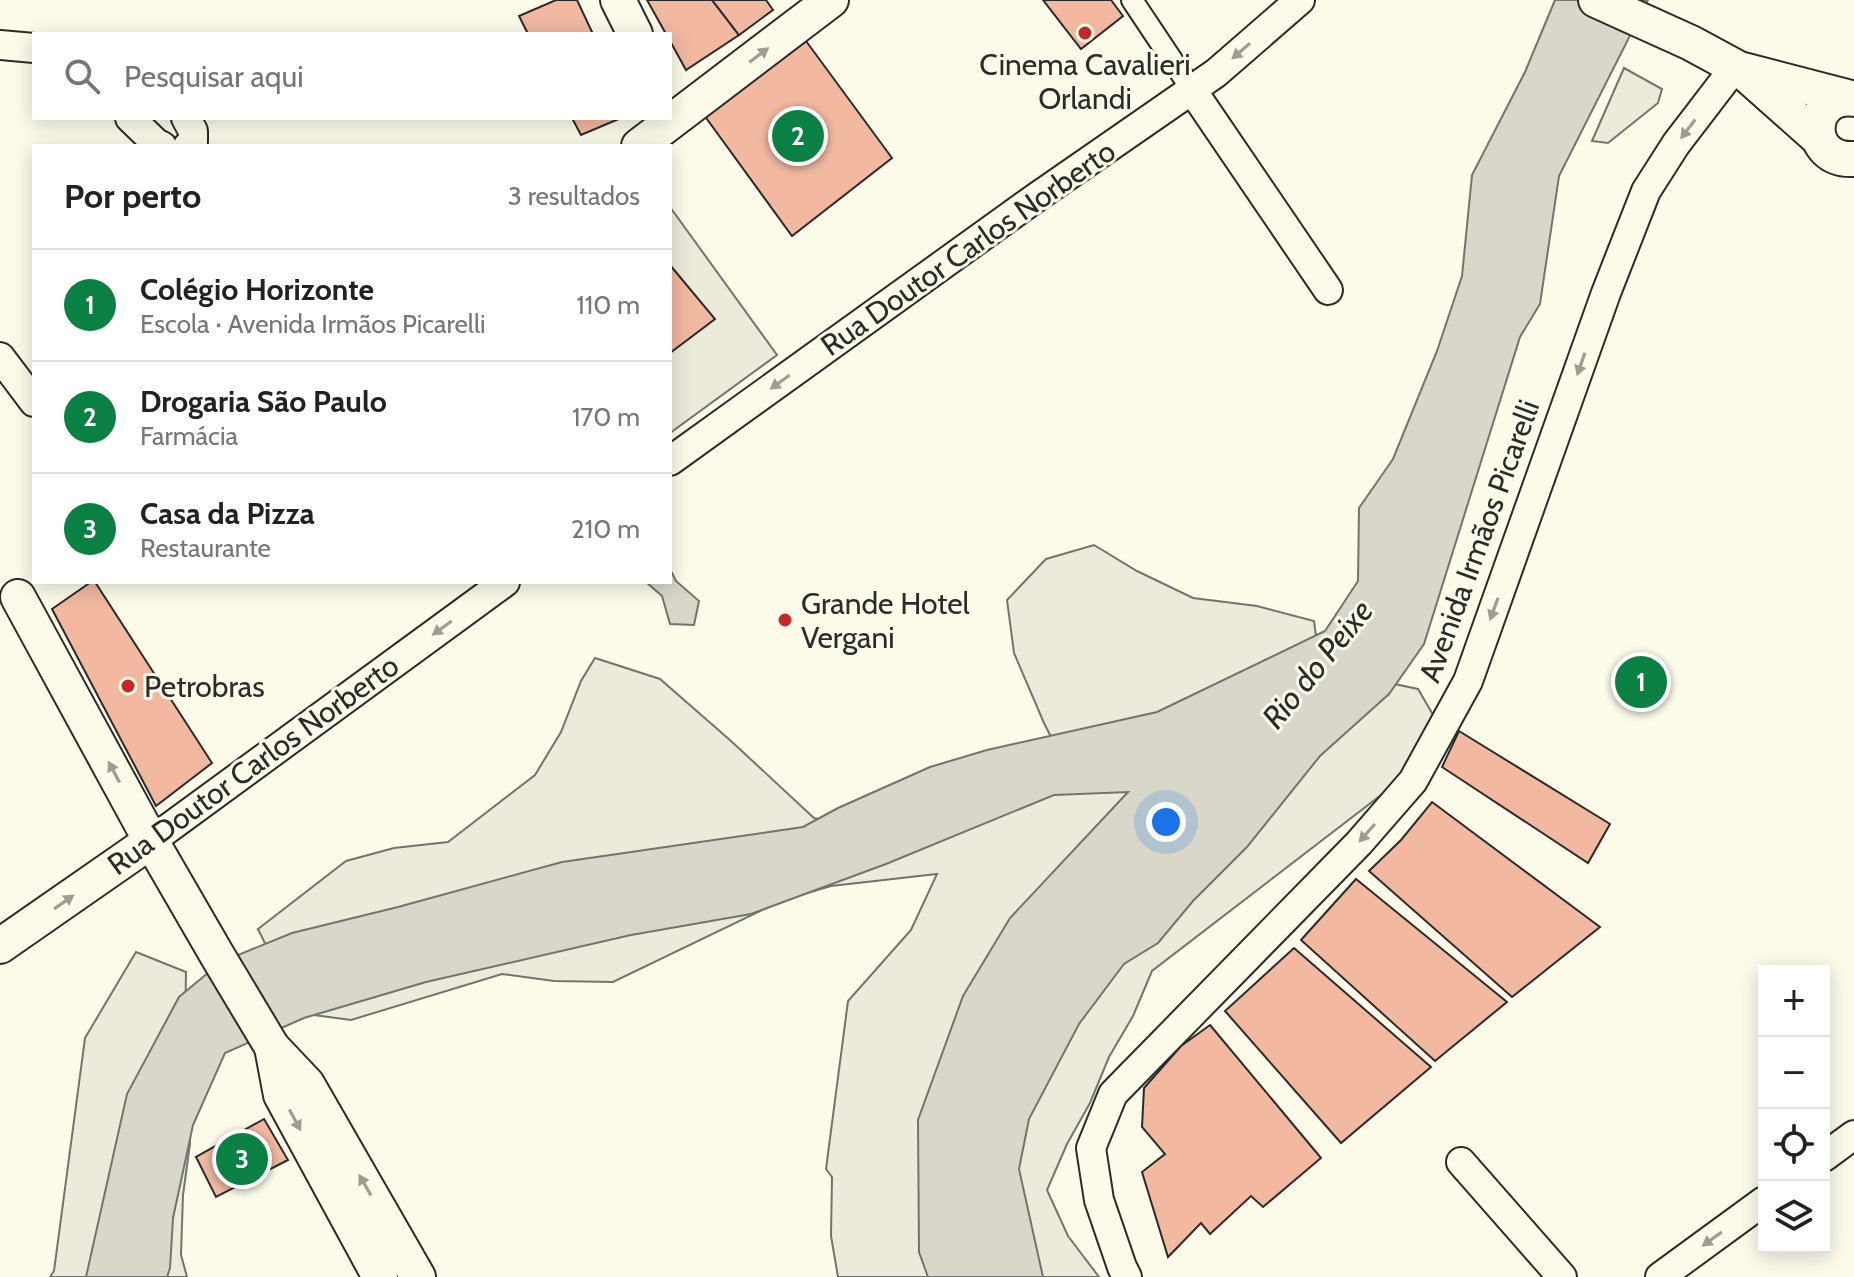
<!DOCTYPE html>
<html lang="pt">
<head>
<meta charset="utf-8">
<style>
	body { margin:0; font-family:Cabin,sans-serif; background:#f6f6f6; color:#222 }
	.controls { position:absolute; right:24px; bottom:24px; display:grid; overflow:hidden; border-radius:0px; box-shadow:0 4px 20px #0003 }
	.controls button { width:72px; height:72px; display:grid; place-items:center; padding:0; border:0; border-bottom:2px solid #e0e0e0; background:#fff; color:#222; font:40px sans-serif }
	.you { position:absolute; left:1166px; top:822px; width:28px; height:28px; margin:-20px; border:6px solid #fff; border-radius:50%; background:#1a73e8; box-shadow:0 0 0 12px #1a73e833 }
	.badge { display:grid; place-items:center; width:52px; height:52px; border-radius:50%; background:#0b8043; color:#fff; font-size:26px; font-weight:700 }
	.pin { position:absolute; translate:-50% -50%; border:4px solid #fff; box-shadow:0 2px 8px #0006 }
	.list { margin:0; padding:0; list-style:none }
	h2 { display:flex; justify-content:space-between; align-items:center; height:104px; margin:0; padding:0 32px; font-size:34px }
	h2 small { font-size:26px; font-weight:400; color:#767676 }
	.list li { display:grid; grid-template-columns:52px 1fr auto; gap:24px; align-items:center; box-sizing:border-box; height:112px; padding:0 32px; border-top:2px solid #e0e0e0 }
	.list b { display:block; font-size:30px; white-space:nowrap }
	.list p { margin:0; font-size:26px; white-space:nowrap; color:#767676 }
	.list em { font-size:26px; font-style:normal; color:#767676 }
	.icon { flex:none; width:44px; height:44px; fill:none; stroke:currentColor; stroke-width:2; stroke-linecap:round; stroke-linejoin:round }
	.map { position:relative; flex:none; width:1854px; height:1277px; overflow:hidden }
	.search { position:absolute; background:#fff; box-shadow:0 4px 20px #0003; left:32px; top:32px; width:640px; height:88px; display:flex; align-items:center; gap:20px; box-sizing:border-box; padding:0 28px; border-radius:0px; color:#767676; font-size:30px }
	.panel { position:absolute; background:#fff; box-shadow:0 4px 20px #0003; left:32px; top:144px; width:640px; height:440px; border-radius:0px }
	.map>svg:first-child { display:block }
	.green { fill:#ecebdb; stroke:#74746e; stroke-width:2 }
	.water { fill:#d8d7c9; stroke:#74746e; stroke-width:2 }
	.building { fill:#f2b8a0; stroke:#2b2b2b; stroke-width:2 }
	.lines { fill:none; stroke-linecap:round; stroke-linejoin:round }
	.pedestrian-casing { stroke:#2b2b2b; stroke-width:24 }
	.minor-casing { stroke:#2b2b2b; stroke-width:32 }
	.tertiary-casing { stroke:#2b2b2b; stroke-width:38 }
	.pedestrian { stroke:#fdfbea; stroke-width:20 }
	.minor { stroke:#fdfbea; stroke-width:28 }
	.tertiary { stroke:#fdfbea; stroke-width:34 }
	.oneway { fill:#9e9d94 }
	.poi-dot { fill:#c62828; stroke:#fdfbea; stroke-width:3 }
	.labels { text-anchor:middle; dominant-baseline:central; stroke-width:6; stroke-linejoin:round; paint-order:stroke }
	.poi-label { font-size:30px; fill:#2b2b2b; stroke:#fdfbea; text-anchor:start }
	.street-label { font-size:30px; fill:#2b2b2b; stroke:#fdfbea }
	.water-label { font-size:32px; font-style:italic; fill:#2b2b2b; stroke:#fdfbea }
</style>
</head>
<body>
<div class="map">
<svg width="1854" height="1277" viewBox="0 0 1854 1277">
	<rect width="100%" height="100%" fill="#fdfbea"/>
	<g class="green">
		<path d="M1624,68L1662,89L1658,103L1608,143L1592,141Z"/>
		<path d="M670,207L777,355L670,433Z"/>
		<path d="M1094,545L1137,571L1193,598L1257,606L1314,621L1321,674L1371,679L1418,689L1443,732L1411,772L1152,971L1133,1016L1109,1057L1090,1103L1067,1144L1047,1190L1068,1236L1099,1277H838L831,1236L832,1177L826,1169L848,1001L911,930L937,874L831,886L783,900L613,982L554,981L502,974L351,1020L299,1013L258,929L346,861L394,848L448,842L535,775L561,732L581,681L595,658L660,679L731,741L814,818L871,832L1065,765L1044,723L1014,653L1007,600L1046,559Z"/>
		<path d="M136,952L186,972L185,1031L191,1084L190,1144L183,1195L181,1255L187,1277H50L54,1271L85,1038Z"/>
	</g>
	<g class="water">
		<path d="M1555,0H1648L1559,176L1540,304L1520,337L1424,644L1389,694L1320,756L1247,847L1193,901L1158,943L1124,964L1079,1024L1029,1119L1019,1169L1043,1277H928L919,1252L918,1120L963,996L1010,918L1128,792L1054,795L886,864L751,914L631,935L426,982L304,1018L225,1053L193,1125L173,1218L170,1268L167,1277H86L127,1094L179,997L221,962L292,933L398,907L562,862L803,827L838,808L930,767L987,750L1157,712L1325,631L1358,581L1359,508L1393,459L1437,351L1462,276L1472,175L1525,72Z"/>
		<path d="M670,569L676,581L699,601L694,625L670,624L662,596L646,582H670Z"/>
	</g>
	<g class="building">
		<path d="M556,0H577L593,34H528L519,16Z"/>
		<path d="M647,0H712L739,35L686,70L670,41V34H666Z"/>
		<path d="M712,0H766L773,10L739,35Z"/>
		<path d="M1043,0H1111L1123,16L1081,49Z"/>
		<path d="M806,41L892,158L792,236L704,115Z"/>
		<path d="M572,118H621L581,135Z"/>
		<path d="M670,265L715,319L670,353Z"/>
		<path d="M91,582H95L212,763L156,806L52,609Z"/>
		<path d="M1459,731L1610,824L1588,863L1442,767Z"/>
		<path d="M1432,802L1600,927L1512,997L1369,871L1401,840Z"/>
		<path d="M1356,879L1507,1002L1435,1061L1301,940Z"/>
		<path d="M1294,948L1431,1067L1341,1143L1225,1011Z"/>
		<path d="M1210,1025L1321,1158L1263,1207L1251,1196L1210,1234L1201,1223L1168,1257L1142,1172L1165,1154L1142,1127L1144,1088L1181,1046Z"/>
		<path d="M264,1119L288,1160L216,1197L196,1157Z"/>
	</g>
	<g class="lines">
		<g class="pedestrian-casing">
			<path id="pedestrian" d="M1132,0L1192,90"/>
		</g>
		<g class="minor-casing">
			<g id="minor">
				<path d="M0,45L34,48"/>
				<path d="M1192,90L1328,290"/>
				<path d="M130,118L156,143L162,146"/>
				<path d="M186,118L193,131V142L188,146"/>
				<path d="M0,357L34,402"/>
				<path d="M670,461L1034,199L1216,73L1300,0"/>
				<path d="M151,841L505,582"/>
				<path d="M1824,1157L1854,1135"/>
				<path d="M1461,1162L1562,1277"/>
				<path d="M1127,1277L1122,1267L1099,1200L1091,1148L1113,1094L1359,843L1413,781L1468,681L1606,293L1646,191L1676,144L1735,67"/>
				<path d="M1660,1277L1764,1201"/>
			</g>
		</g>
		<g class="tertiary-casing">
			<g id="tertiary">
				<path d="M618,0L635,34"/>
				<path d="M1596,0L1691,43L1739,69L1851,98"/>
				<path d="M1746,74L1818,138"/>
				<path d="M1854,99C1807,93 1804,162 1854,159"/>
				<path d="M639,146L831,0"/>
				<path d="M18,597L151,841L217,955L272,1047L307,1084L418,1277"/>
				<path d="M0,946L151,841"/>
				<path d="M272,1047L281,1095L380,1277"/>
			</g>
		</g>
		<use href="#pedestrian" class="pedestrian"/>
		<use href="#minor" class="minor"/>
		<use href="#tertiary" class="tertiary"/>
	</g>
	<defs><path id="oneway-solid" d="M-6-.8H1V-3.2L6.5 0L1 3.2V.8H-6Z" transform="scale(2)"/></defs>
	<g class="oneway">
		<use href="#oneway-solid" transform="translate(1241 51) rotate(139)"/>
		<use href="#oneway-solid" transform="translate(759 55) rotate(-37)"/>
		<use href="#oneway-solid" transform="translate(1688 129) rotate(127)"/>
		<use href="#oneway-solid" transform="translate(1581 364) rotate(109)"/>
		<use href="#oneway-solid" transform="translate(780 382) rotate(144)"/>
		<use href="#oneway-solid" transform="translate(1494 609) rotate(110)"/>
		<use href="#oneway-solid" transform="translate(442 628) rotate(144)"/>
		<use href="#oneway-solid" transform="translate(114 772) rotate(-118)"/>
		<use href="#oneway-solid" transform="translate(1367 833) rotate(131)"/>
		<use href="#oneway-solid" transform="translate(64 902) rotate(-35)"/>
		<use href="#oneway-solid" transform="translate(295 1120) rotate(62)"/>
		<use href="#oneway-solid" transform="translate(365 1185) rotate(-120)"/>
		<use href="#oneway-solid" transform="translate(1712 1239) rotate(144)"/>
	</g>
	<g class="poi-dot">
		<circle cx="1085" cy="33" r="8"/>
		<circle cx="785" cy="620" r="8"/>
		<circle cx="128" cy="686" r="8"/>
	</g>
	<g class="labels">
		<g class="poi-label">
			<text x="1085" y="64" text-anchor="middle">Cinema Cavalieri<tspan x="1085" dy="34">Orlandi</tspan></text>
			<text x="801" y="603">Grande Hotel<tspan x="801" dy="34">Vergani</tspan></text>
			<text x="144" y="686">Petrobras</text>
		</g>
		<g class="street-label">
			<text transform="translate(968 248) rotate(-35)">Rua Doutor Carlos Norberto</text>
			<text transform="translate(1479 541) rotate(-70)">Avenida Irmãos Picarelli</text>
			<text transform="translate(253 765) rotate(-36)">Rua Doutor Carlos Norberto</text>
		</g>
		<g class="water-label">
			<text transform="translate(1317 664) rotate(-51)">Rio do Peixe</text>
		</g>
	</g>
</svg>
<div class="controls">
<button>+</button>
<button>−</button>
<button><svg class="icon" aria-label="locate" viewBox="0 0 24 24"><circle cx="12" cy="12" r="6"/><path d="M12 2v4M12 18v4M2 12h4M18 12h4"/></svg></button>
<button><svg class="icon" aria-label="layers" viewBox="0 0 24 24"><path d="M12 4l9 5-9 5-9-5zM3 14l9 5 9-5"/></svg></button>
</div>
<div class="you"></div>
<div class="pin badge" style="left:1641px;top:682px">1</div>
<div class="pin badge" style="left:798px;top:136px">2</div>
<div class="pin badge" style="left:242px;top:1159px">3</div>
<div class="search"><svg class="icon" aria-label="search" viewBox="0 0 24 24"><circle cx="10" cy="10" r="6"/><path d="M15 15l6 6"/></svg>Pesquisar aqui</div>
<section class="panel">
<h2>Por perto<small>3 resultados</small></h2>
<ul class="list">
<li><span class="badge">1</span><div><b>Colégio Horizonte</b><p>Escola · Avenida Irmãos Picarelli</p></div><em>110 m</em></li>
<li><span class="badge">2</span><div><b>Drogaria São Paulo</b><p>Farmácia</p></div><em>170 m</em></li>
<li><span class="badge">3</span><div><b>Casa da Pizza</b><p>Restaurante</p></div><em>210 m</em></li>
</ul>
</section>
</div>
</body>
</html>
